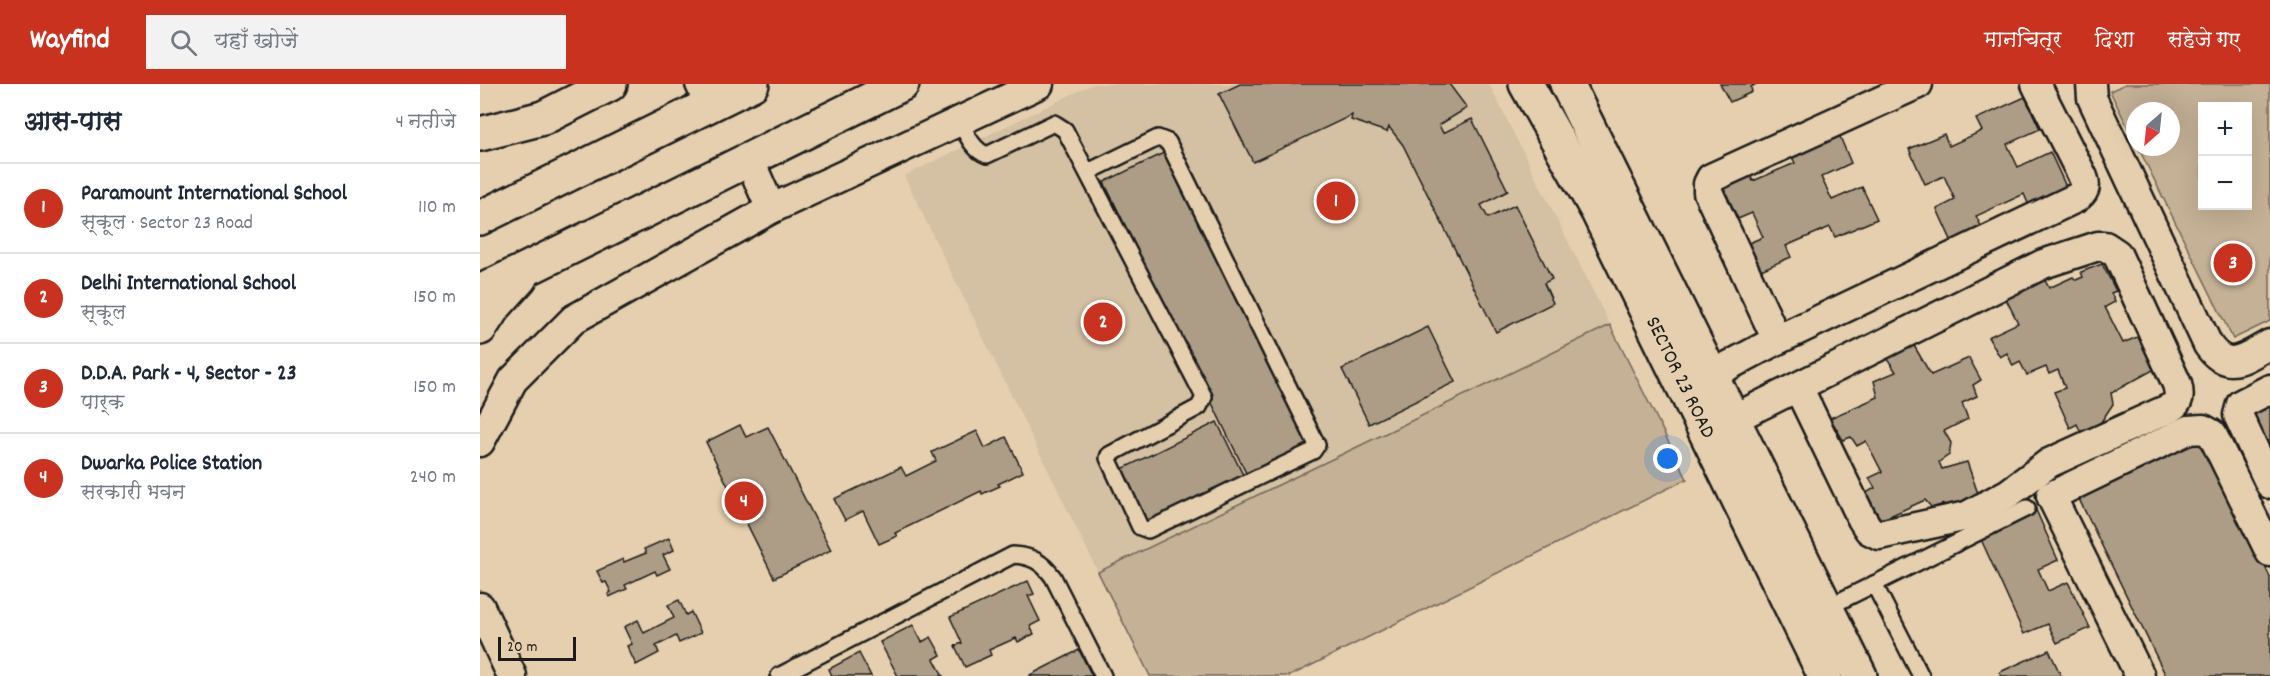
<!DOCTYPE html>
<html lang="hi">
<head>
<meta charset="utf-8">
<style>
	body { margin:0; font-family:Dekko,"Playpen Sans Deva",sans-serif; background:#f2f2f3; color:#1f2937 }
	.controls { position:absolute; right:18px; top:18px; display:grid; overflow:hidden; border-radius:0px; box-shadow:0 6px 24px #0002 }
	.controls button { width:54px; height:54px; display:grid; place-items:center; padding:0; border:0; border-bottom:2px solid #e0e1e3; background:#fff; color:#1f2937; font:30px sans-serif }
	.compass { position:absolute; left:1646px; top:18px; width:54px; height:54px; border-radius:50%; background:#fff; box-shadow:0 6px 24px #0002; rotate:207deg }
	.scale { position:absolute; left:18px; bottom:15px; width:78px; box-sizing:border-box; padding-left:6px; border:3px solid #1c1c1c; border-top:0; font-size:16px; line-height:21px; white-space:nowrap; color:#1c1c1c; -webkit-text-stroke:4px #e5cfae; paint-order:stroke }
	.you { position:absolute; left:1188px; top:375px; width:21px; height:21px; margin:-15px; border:4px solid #fff; border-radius:50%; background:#1a73e8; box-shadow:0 0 0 9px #1a73e833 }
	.badge { display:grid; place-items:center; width:39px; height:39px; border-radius:50%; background:#c8321e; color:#fff; font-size:20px; font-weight:700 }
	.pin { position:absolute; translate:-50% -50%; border:3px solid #fff; box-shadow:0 2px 6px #0006 }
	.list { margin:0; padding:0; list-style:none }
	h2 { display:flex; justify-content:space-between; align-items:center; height:78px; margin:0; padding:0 24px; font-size:26px }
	h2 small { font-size:20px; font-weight:400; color:#747a83 }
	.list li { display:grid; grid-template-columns:39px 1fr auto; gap:18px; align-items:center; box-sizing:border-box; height:90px; padding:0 24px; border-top:2px solid #e0e1e3 }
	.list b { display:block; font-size:22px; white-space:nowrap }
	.list p { margin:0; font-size:20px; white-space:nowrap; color:#747a83 }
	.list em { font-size:20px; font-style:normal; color:#747a83 }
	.icon { flex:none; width:33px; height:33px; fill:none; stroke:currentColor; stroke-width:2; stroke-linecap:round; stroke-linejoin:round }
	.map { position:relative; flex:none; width:1790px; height:592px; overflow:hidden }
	header { display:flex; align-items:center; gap:36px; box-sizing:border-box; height:84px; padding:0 30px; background:#c8321e; color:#fff }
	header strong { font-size:28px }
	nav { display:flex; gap:33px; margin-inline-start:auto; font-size:21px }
	.search { width:420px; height:54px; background:#f2f2f3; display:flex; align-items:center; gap:15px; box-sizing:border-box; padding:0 21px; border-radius:0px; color:#747a83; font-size:22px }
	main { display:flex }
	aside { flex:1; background:#fff }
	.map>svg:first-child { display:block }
	.built { fill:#d4c0a2 }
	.green { fill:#c4b196; stroke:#706659; stroke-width:1.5; fill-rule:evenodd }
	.building { fill:#ad9d86; stroke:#1c1c1c; stroke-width:1.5 }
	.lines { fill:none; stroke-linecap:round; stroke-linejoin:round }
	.lane-casing { stroke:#1c1c1c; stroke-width:20 }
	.street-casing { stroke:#1c1c1c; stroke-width:33 }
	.secondary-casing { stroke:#1c1c1c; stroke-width:38 }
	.lane { stroke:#e5cfae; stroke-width:15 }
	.street { stroke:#e5cfae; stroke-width:28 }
	.secondary { stroke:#e5cfae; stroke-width:33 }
	.labels { text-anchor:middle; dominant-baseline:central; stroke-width:5; stroke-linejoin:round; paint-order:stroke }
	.street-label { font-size:21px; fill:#1c1c1c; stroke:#e5cfae }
</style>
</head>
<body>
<header>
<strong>Wayfind</strong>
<div class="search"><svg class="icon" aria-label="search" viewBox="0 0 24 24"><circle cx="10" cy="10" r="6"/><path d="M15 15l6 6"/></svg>यहाँ खोजें</div>
<nav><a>मानचित्र</a><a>दिशा</a><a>सहेजे गए</a></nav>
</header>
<main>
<aside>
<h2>आस-पास<small>4 नतीजे</small></h2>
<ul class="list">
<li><span class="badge">1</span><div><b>Paramount International School</b><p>स्कूल · Sector 23 Road</p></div><em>110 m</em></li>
<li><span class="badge">2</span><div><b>Delhi International School</b><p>स्कूल</p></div><em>150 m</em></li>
<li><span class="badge">3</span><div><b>D.D.A. Park - 4, Sector - 23</b><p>पार्क</p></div><em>150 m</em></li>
<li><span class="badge">4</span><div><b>Dwarka Police Station</b><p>सरकारी भवन</p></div><em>240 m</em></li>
</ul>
</aside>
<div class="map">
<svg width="1790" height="592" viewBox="0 0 1790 592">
	<rect width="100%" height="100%" fill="#e5cfae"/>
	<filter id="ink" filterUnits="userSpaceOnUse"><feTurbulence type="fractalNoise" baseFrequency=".0167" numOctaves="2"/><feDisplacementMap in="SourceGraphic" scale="12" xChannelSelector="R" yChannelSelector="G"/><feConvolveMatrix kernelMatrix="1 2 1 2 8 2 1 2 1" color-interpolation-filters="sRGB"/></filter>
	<g filter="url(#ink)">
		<path class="built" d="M613,0H1009L1130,241L618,488L424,92Z"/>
		<g class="green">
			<path d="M1645,0H1790V237L1753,255L1658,63H1691V27H1655V58L1630,7ZM1768,22V122H1722V22Z"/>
			<path d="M1130,241L1207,395L810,592H670L618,488Z"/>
		</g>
		<g class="building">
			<path d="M760,0H969L987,24L959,41L963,49L992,35L1028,107L1001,121L1008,134L1035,121L1072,195L1064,199L1073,219L1016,248L923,61L909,43L907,48L871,36L872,31L773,78L739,10Z"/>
			<path d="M1240,0H1276L1271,3L1272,8L1250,18Z"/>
			<path d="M1545,13L1560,45L1527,60L1538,83L1570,68L1588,107L1550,124L1544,110L1496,132L1502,144L1472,158L1457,125L1475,116L1464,92L1445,100L1429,65L1464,50L1469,62L1502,47L1496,35Z"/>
			<path d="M1356,43L1371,79L1341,93L1352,116L1382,103L1397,135L1355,153L1350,143L1306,162L1311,173L1281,186L1269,159L1283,153L1272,129L1258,135L1240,96L1266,84L1273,97L1315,79L1308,65Z"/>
			<path d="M688,67L833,363L768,393L624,98Z"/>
			<path d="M1622,180L1636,207L1631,209L1635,218L1625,223L1643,259L1662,251L1675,285L1631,309L1633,320L1611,353L1603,354L1597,340L1590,344L1574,308L1585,304L1578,286L1569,290L1566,283L1547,291L1540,278L1533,282L1527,269L1520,273L1508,253L1538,239L1524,211L1559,185L1569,204L1593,193L1596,196L1603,193L1601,188Z"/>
			<path d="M948,243L975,298L889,340L862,285Z"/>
			<path d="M1429,253L1451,291L1489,274L1501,296L1493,301L1497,312L1482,319L1488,335L1464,347L1471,359L1469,371L1459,378L1462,385L1487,378L1502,421L1468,427L1464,420L1452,424L1445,416L1401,436L1386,409L1395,404L1389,394L1402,388L1386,357L1377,362L1371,353L1363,356L1350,334L1398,313L1394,297L1416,288L1402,266Z"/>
			<path d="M1790,313V374L1767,323Z"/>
			<path d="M737,338L764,393L667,441L640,386Z"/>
			<path d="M260,341L266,353L288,343L351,466L294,494L226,358Z"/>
			<path d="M497,347L505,364L526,353L543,388L518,400L520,402L502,410L501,407L415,449L417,452L399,460L383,427L365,436L354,415L421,383L426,392L456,377L452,368Z"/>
			<path d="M1723,355L1790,493V592H1686L1599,415Z"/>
			<path d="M1556,426L1578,476L1558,485L1568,507L1588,498L1610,544L1577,559L1568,540L1544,550L1499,451Z"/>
			<path d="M189,454L194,466L183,471L190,485L177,491L175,487L145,501L147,505L129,513L128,510L131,508L126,498L123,499L117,487L143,475L144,478L166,469L164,465Z"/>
			<path d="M548,497L554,510L548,512L560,537L550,542L554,550L538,558L536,554L509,566L511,571L485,583L475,562L482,559L470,533Z"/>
			<path d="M199,516L206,531L211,528L221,549L199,559L196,552L176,562L179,569L156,581L147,562L152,560L144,543L158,536L164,549L194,534L188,521Z"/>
			<path d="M433,541L442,558L451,553L461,571L454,575L463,592H418L400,558Z"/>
			<path d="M599,566L612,592H551L550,591Z"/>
			<path d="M1569,566L1581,592H1521L1520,588Z"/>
			<path d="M379,569L391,592H352L349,585Z"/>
		</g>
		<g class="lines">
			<g class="lane-casing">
				<g id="lane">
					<path d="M480,38C487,51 493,66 507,71L574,39L585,46L724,313L719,323L629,371L628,374L660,443L668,446L833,367L837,361L688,58L678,54L608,88"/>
					<path d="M1394,500L1441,592"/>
					<path d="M1342,526L1547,424"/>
					<path d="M299,592L533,471C552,472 562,478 573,493L623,592"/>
				</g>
			</g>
			<g class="street-casing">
				<g id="street">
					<path d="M220,0L230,21"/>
					<path d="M1611,0L1612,14L1728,261C1748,290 1765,273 1790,260"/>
					<path d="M269,75L291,125"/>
					<path d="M1297,256L1228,108V100L1231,94L1438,0"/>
					<path d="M1231,291L1297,256L1596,114C1605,108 1607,103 1603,93L1556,0"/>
					<path d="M1790,305L1761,320L1758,331L1790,400"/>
					<path d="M1253,335L1563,180L1618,162H1625L1637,170L1697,300C1700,311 1700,318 1690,324L1569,379L1529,409L1487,432L1399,451L1389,446L1382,435L1318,303"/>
					<path d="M0,358L33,296L94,235L291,125L559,0"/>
					<path d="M0,523L32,592"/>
					<path d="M1660,592L1571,412L1708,346L1723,345L1732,350L1790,468"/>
				</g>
			</g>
			<g class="secondary-casing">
				<g id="secondary">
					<path d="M1046,0L1118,128L1345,592"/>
					<path d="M1087,0L1380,592"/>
					<path d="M0,50L63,34L130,0"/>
					<path d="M0,134L272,0"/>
					<path d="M0,208L422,0"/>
					<path d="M0,244L13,224L40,194"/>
				</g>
			</g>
			<use href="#lane" class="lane"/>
			<use href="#street" class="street"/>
			<use href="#secondary" class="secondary"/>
		</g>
	</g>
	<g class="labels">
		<g class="street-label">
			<text transform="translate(1199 294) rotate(64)">SECTOR 23 ROAD</text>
		</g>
	</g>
</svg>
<div class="controls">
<button>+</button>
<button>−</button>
</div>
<svg class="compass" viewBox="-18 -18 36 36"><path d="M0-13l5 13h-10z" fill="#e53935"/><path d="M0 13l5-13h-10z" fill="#747a83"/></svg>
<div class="scale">20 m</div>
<div class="you"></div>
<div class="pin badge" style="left:856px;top:117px">1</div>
<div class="pin badge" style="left:623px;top:238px">2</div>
<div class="pin badge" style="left:1753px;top:179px">3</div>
<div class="pin badge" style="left:264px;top:417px">4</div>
</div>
</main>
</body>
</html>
